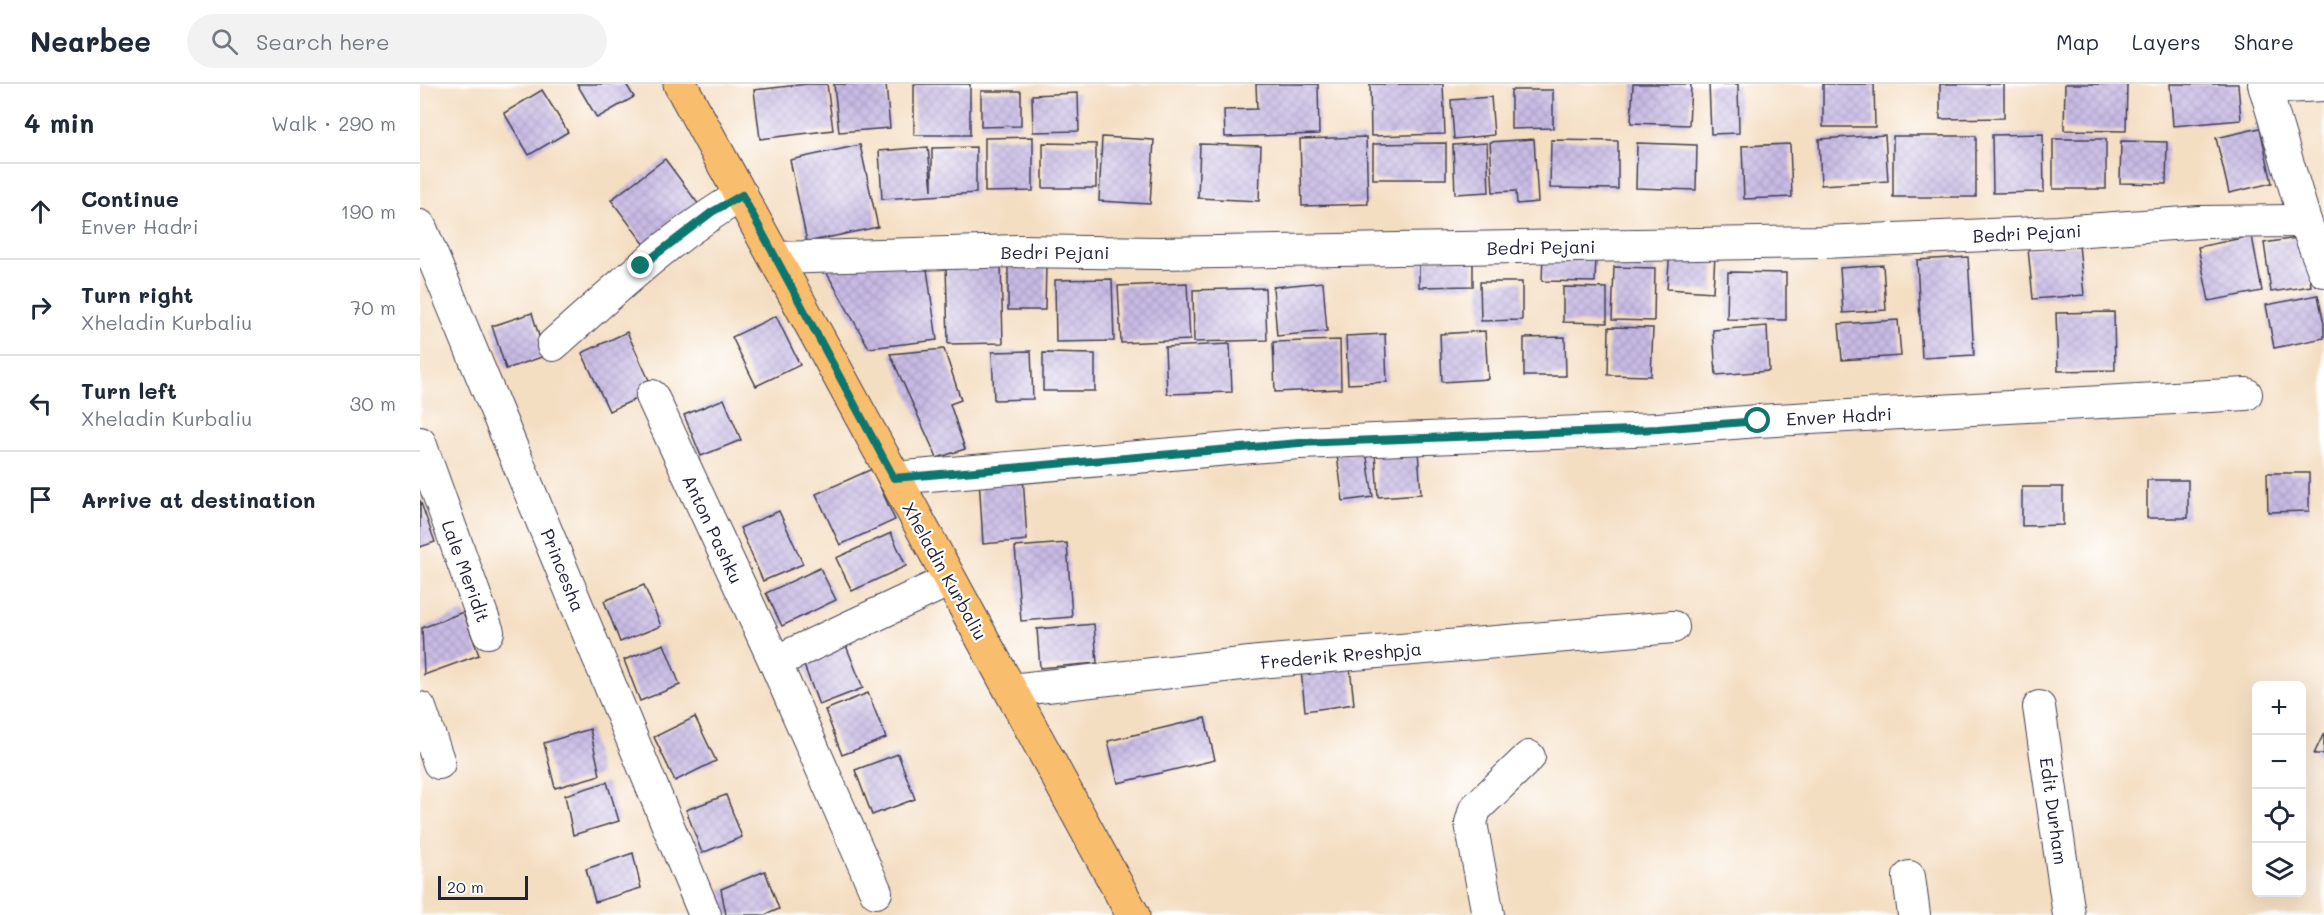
<!DOCTYPE html>
<html lang="en">
<head>
<meta charset="utf-8">
<style>
	body { margin:0; font-family:Mali,sans-serif; background:#f2f2f3; color:#1f2937 }
	.controls { position:absolute; right:18px; bottom:18px; display:grid; overflow:hidden; border-radius:9px; box-shadow:0 6px 24px #0002 }
	.controls button { width:54px; height:54px; display:grid; place-items:center; padding:0; border:0; border-bottom:2px solid #e0e1e3; background:#fff; color:#1f2937; font:30px sans-serif }
	.scale { position:absolute; left:18px; bottom:15px; width:90px; box-sizing:border-box; padding-left:6px; border:3px solid #22223b; border-top:0; font-size:16px; line-height:21px; white-space:nowrap; color:#22223b; -webkit-text-stroke:4px #fff; paint-order:stroke }
	.stop { position:absolute; width:18px; height:18px; margin:-14px; border:4px solid #0f766e; border-radius:50%; background:#fff }
	.stop.end { background:#0f766e; border-color:#fff; box-shadow:0 2px 6px #0008 }
	.list { margin:0; padding:0; list-style:none }
	h2 { display:flex; justify-content:space-between; align-items:center; height:78px; margin:0; padding:0 24px; font-size:26px }
	h2 small { font-size:20px; font-weight:400; color:#747a83 }
	.list li { display:grid; grid-template-columns:39px 1fr auto; gap:18px; align-items:center; box-sizing:border-box; height:96px; padding:0 24px; border-top:2px solid #e0e1e3 }
	.list b { display:block; font-size:22px; white-space:nowrap }
	.list p { margin:0; font-size:20px; white-space:nowrap; color:#747a83 }
	.list em { font-size:20px; font-style:normal; color:#747a83 }
	.icon { flex:none; width:33px; height:33px; fill:none; stroke:currentColor; stroke-width:2; stroke-linecap:round; stroke-linejoin:round }
	.map { position:relative; flex:none; width:1904px; height:831px; overflow:hidden }
	header { display:flex; align-items:center; gap:36px; box-sizing:border-box; height:84px; padding:0 30px; background:#fff; border-bottom:2px solid #e0e1e3 }
	header strong { font-size:28px }
	nav { display:flex; gap:33px; margin-inline-start:auto; font-size:21px }
	.search { width:420px; height:54px; background:#f2f2f3; display:flex; align-items:center; gap:15px; box-sizing:border-box; padding:0 21px; border-radius:33px; color:#747a83; font-size:22px }
	main { display:flex }
	aside { flex:1; background:#fff }
	.map>svg:first-child { display:block }
	.building { fill:url(#building-cross-hatch) }
	.lines { fill:none; stroke-linecap:round; stroke-linejoin:round }
	.minor-casing { stroke:#423e4f; stroke-width:34 }
	.major-casing { stroke:#423e4f; stroke-width:35 }
	.minor { stroke:#fff; stroke-width:32 }
	.major { stroke:#f9be6d; stroke-width:33 }
	.route { stroke:#0f766e; stroke-width:8 }
	.labels { text-anchor:middle; dominant-baseline:central; stroke-width:4.5; stroke-linejoin:round; paint-order:stroke }
	.street-label { font-size:18px; fill:#22223b; stroke:#fff }
</style>
</head>
<body>
<header>
<strong>Nearbee</strong>
<div class="search"><svg class="icon" aria-label="search" viewBox="0 0 24 24"><circle cx="10" cy="10" r="6"/><path d="M15 15l6 6"/></svg>Search here</div>
<nav><a>Map</a><a>Layers</a><a>Share</a></nav>
</header>
<main>
<aside>
<h2>4 min<small>Walk · 290 m</small></h2>
<ul class="list">
<li><svg class="icon" aria-label="ahead" viewBox="0 0 24 24"><path d="M12 20V5M6 11l6-6 6 6"/></svg><div><b>Continue</b><p>Enver Hadri</p></div><em>190 m</em></li>
<li><svg class="icon" aria-label="right" viewBox="0 0 24 24"><path d="M7 20v-9h11M14 6l5 5-5 5"/></svg><div><b>Turn right</b><p>Xheladin Kurbaliu</p></div><em>70 m</em></li>
<li><svg class="icon" aria-label="left" viewBox="0 0 24 24"><path d="M17 20v-9H6M10 6l-5 5 5 5"/></svg><div><b>Turn left</b><p>Xheladin Kurbaliu</p></div><em>30 m</em></li>
<li><svg class="icon" aria-label="arrive" viewBox="0 0 24 24"><path d="M6 21V4h12l-3 4 3 4H6"/></svg><div><b>Arrive at destination</b></div></li>
</ul>
</aside>
<div class="map">
<svg width="1904" height="831" viewBox="0 0 1904 831">
	<defs>
		<pattern id="building-cross-hatch" width="8" height="8" patternUnits="userSpaceOnUse" patternTransform="scale(1.5)"><rect width="8" height="8" fill="#c8bae4"/><path d="M0 0l8 8M0 8l8-8" fill="none" stroke="#aca0c4"/></pattern>
	</defs>
	<rect width="100%" height="100%" fill="#fff"/>
	<filter id="ink" filterUnits="userSpaceOnUse"><feTurbulence type="fractalNoise" baseFrequency=".0167" numOctaves="2"/><feDisplacementMap in="SourceGraphic" scale="12" xChannelSelector="R" yChannelSelector="G"/><feConvolveMatrix kernelMatrix="1 2 1 2 8 2 1 2 1" color-interpolation-filters="sRGB"/></filter>
	<filter id="wash" filterUnits="userSpaceOnUse"><feTurbulence type="fractalNoise" baseFrequency=".008" numOctaves="4" result="noise"/><feDisplacementMap in="SourceGraphic" scale="24" xChannelSelector="R" yChannelSelector="G"/><feGaussianBlur stdDeviation="1.35" result="paint"/><feColorMatrix in="noise" values="0 0 0 0 0 0 0 0 0 0 0 0 0 0 0 0 0 1.4 0 .05"/><feComposite in="paint" operator="in"/></filter>
	<g filter="url(#wash)">
		<rect width="100%" height="100%" fill="#f4dec2"/>
		<g id="blocks">
			<g class="building">
				<path d="M157,0H206L214,13L177,34Z"/>
				<path d="M387,0H407L413,46L340,55L334,6Z"/>
				<path d="M414,0H466L470,44L419,48Z"/>
				<rect x="494" y="0" width="56" height="51"/>
				<path d="M836,0H898L899,50L805,53L804,26L837,25Z"/>
				<path d="M950,0H1023L1025,50L951,52Z"/>
				<path d="M1213,0H1271L1269,41L1211,39Z"/>
				<path d="M1289,0H1318L1319,49L1291,50Z"/>
				<path d="M1403,0H1454L1455,43H1403Z"/>
				<path d="M1520,0H1584V34L1520,35Z"/>
				<path d="M1645,0H1707L1706,47L1644,46Z"/>
				<path d="M1750,0H1818L1821,36L1753,42Z"/>
				<path d="M122,6L148,48L109,71L84,29Z"/>
				<path d="M1091,6H1133V44L1091,45Z"/>
				<path d="M561,7H601V42L561,43Z"/>
				<path d="M658,9L659,47L613,48L612,11Z"/>
				<path d="M1071,13L1074,51L1034,55L1031,16Z"/>
				<path d="M1840,44L1852,99L1809,109L1796,54Z"/>
				<path d="M1623,50L1624,108L1573,109L1572,51Z"/>
				<path d="M1465,51L1468,97L1401,101L1399,55Z"/>
				<rect x="1473" y="52" width="83" height="61"/>
				<path d="M613,53V107L565,108V54Z"/>
				<path d="M682,53L734,56L730,120L679,117Z"/>
				<path d="M946,53L948,120L882,122L880,55Z"/>
				<path d="M1114,55L1118,118L1097,120L1096,107L1073,108L1070,58Z"/>
				<rect x="1633" y="55" width="53" height="50"/>
				<path d="M1131,56L1198,57V105L1130,104Z"/>
				<path d="M1701,57L1747,58L1746,100L1700,99Z"/>
				<path d="M623,59L676,60V104H623Z"/>
				<path d="M1026,59V95H953V60Z"/>
				<path d="M1067,59L1069,108L1035,110L1033,61Z"/>
				<path d="M1217,59L1277,61L1276,106L1216,104Z"/>
				<path d="M780,60L841,62L839,117L778,114Z"/>
				<path d="M1370,60L1372,113L1324,115L1322,62Z"/>
				<path d="M440,61L458,143L387,158L370,76Z"/>
				<path d="M508,63L512,106V64L556,63V109L462,115L459,67Z"/>
				<path d="M245,75L285,129L231,169L191,116Z"/>
				<path d="M1832,152L1842,207L1789,217L1778,163Z"/>
				<path d="M1884,153L1891,202L1851,208L1844,159Z"/>
				<path d="M1659,161L1664,211L1613,215L1608,165Z"/>
				<path d="M1250,167L1295,170L1293,208L1247,205Z"/>
				<path d="M1123,170L1176,171L1175,198L1122,197Z"/>
				<path d="M1053,173V202L999,203V174Z"/>
				<path d="M1548,173L1554,271L1502,274L1497,176Z"/>
				<path d="M506,178L517,256L449,264L404,184Z"/>
				<path d="M581,179L583,259L528,260L526,180Z"/>
				<path d="M588,180H626L625,226H588Z"/>
				<path d="M1463,181L1466,226L1423,229L1420,184Z"/>
				<path d="M1194,183L1235,184L1234,237L1192,236Z"/>
				<path d="M1308,188L1366,189V236L1307,235Z"/>
				<path d="M692,195L694,257L636,258L635,196Z"/>
				<path d="M903,198L907,247L857,252L853,203Z"/>
				<path d="M1060,198H1102V236L1061,237Z"/>
				<path d="M767,199L770,256L701,259L698,202Z"/>
				<path d="M1143,203L1187,204V239L1143,238Z"/>
				<path d="M845,204L847,256L774,258L773,206Z"/>
				<path d="M1898,211L1904,240V254L1854,264L1846,221Z"/>
				<path d="M1694,228L1695,286L1638,287L1636,229Z"/>
				<path d="M112,229L125,272L86,285L72,242Z"/>
				<path d="M356,232L380,281L336,302L312,253Z"/>
				<path d="M1478,236L1481,272L1422,276L1419,240Z"/>
				<path d="M1347,242L1349,287L1296,291L1293,246Z"/>
				<path d="M1189,243L1233,244L1231,292L1188,291Z"/>
				<path d="M1065,247L1068,295L1022,298L1020,250Z"/>
				<path d="M207,248L234,307L189,327L162,269Z"/>
				<path d="M965,250L967,298L928,300L926,252Z"/>
				<path d="M1145,253L1146,292H1104V254Z"/>
				<path d="M920,256L921,305L855,308L853,258Z"/>
				<path d="M810,260L812,308L747,310L745,263Z"/>
				<path d="M524,265L541,316L530,320L545,365L517,374L470,270Z"/>
				<path d="M611,267L613,315L574,316L572,268Z"/>
				<path d="M623,269L675,270V307H623Z"/>
				<path d="M304,315L321,356L281,372L264,331Z"/>
				<path d="M998,366L1001,410L958,413L955,369Z"/>
				<path d="M946,367L953,413L923,417L917,371Z"/>
				<path d="M452,385L475,436L420,461L396,410Z"/>
				<path d="M1847,389H1889V427L1848,428Z"/>
				<path d="M603,391L607,456L563,460L559,393Z"/>
				<rect x="1727" y="396" width="41" height="38"/>
				<path d="M1602,403H1643V441L1602,442Z"/>
				<path d="M0,416L15,458L0,463Z"/>
				<path d="M359,427L383,480L343,497L320,444Z"/>
				<path d="M471,449L486,482L432,507L416,474Z"/>
				<path d="M647,459L652,533L601,537L595,463Z"/>
				<path d="M400,484L416,516L362,542L346,509Z"/>
				<path d="M224,501L241,542L200,558L184,517Z"/>
				<path d="M43,528L59,571L4,591L2,544Z"/>
				<path d="M674,540L677,579L620,584L617,545Z"/>
				<path d="M425,559L443,604L399,621L382,576Z"/>
				<path d="M244,560L260,601L220,617L204,576Z"/>
				<path d="M930,583L934,620L885,627L881,586Z"/>
				<path d="M448,609L466,654L422,671L405,626Z"/>
				<path d="M275,633L296,677L255,697L234,653Z"/>
				<path d="M785,634L795,676L698,699L688,657Z"/>
				<path d="M170,645L180,691L135,704L124,659Z"/>
				<path d="M1904,649V670H1894Z"/>
				<path d="M478,670L495,715L452,731L435,686Z"/>
				<path d="M187,698L199,737L153,751L145,711Z"/>
				<path d="M306,711L322,753L282,769L266,726Z"/>
				<path d="M213,769L221,804L175,818L166,785Z"/>
				<path d="M345,787L359,825L345,831H306L301,805Z"/>
			</g>
		</g>
	</g>
	<g filter="url(#ink)">
		<use href="#blocks" fill-opacity="0" stroke="#423e4f" stroke-width="1.5"/>
		<g class="lines">
			<g class="minor-casing">
				<g id="minor">
					<path d="M1844,0L1885,137L1904,187"/>
					<path d="M1845,4L1904,1"/>
					<path d="M0,142L285,831"/>
					<path d="M357,174L598,167L738,169L1403,158L1638,148L1780,138L1885,137"/>
					<path d="M133,261C193,208 252,151 322,111"/>
					<path d="M232,312L355,578L456,808"/>
					<path d="M0,359L68,548"/>
					<path d="M474,394L879,359L1238,345L1338,337L1826,310"/>
					<path d="M355,578L530,496"/>
					<path d="M591,606L839,578L1253,543"/>
					<path d="M1619,623L1649,831"/>
					<path d="M0,624L19,679"/>
					<path d="M1489,793L1494,831"/>
					<path d="M1068,831L1051,739L1055,725L1109,673"/>
				</g>
			</g>
			<g class="major-casing">
				<path id="major" d="M260,0L713,831"/>
			</g>
			<use href="#minor" class="minor"/>
			<use href="#major" class="major"/>
		</g>
	</g>
	<g class="lines" filter="url(#ink)">
		<path class="route" d="M221,182L292,128L322,111L474,394L879,359L1238,345L1338,337"/>
	</g>
	<g class="labels">
		<g class="street-label">
			<text transform="translate(1607 149) rotate(-3)">Bedri Pejani</text>
			<text transform="translate(1121 163) rotate(-1)">Bedri Pejani</text>
			<text x="635" y="168">Bedri Pejani</text>
			<text transform="translate(1419 332) rotate(-3)">Enver Hadri</text>
			<text transform="translate(293 445) rotate(65)">Anton Pashku</text>
			<text transform="translate(143 486) rotate(68)">Princesha</text>
			<text transform="translate(46 487) rotate(70)">Lale Meridit</text>
			<text transform="translate(525 487) rotate(61)">Xheladin Kurbaliu</text>
			<text transform="translate(921 571) rotate(-5)">Frederik Rreshpja</text>
			<text transform="translate(1634 727) rotate(82)">Edit Durham</text>
		</g>
	</g>
</svg>
<div class="controls">
<button>+</button>
<button>−</button>
<button><svg class="icon" aria-label="locate" viewBox="0 0 24 24"><circle cx="12" cy="12" r="6"/><path d="M12 2v4M12 18v4M2 12h4M18 12h4"/></svg></button>
<button><svg class="icon" aria-label="layers" viewBox="0 0 24 24"><path d="M12 4l9 5-9 5-9-5zM3 14l9 5 9-5"/></svg></button>
</div>
<div class="scale">20 m</div>
<div class="stop" style="left:1338px;top:337px"></div>
<div class="stop end" style="left:221px;top:182px"></div>
</div>
</main>
</body>
</html>
